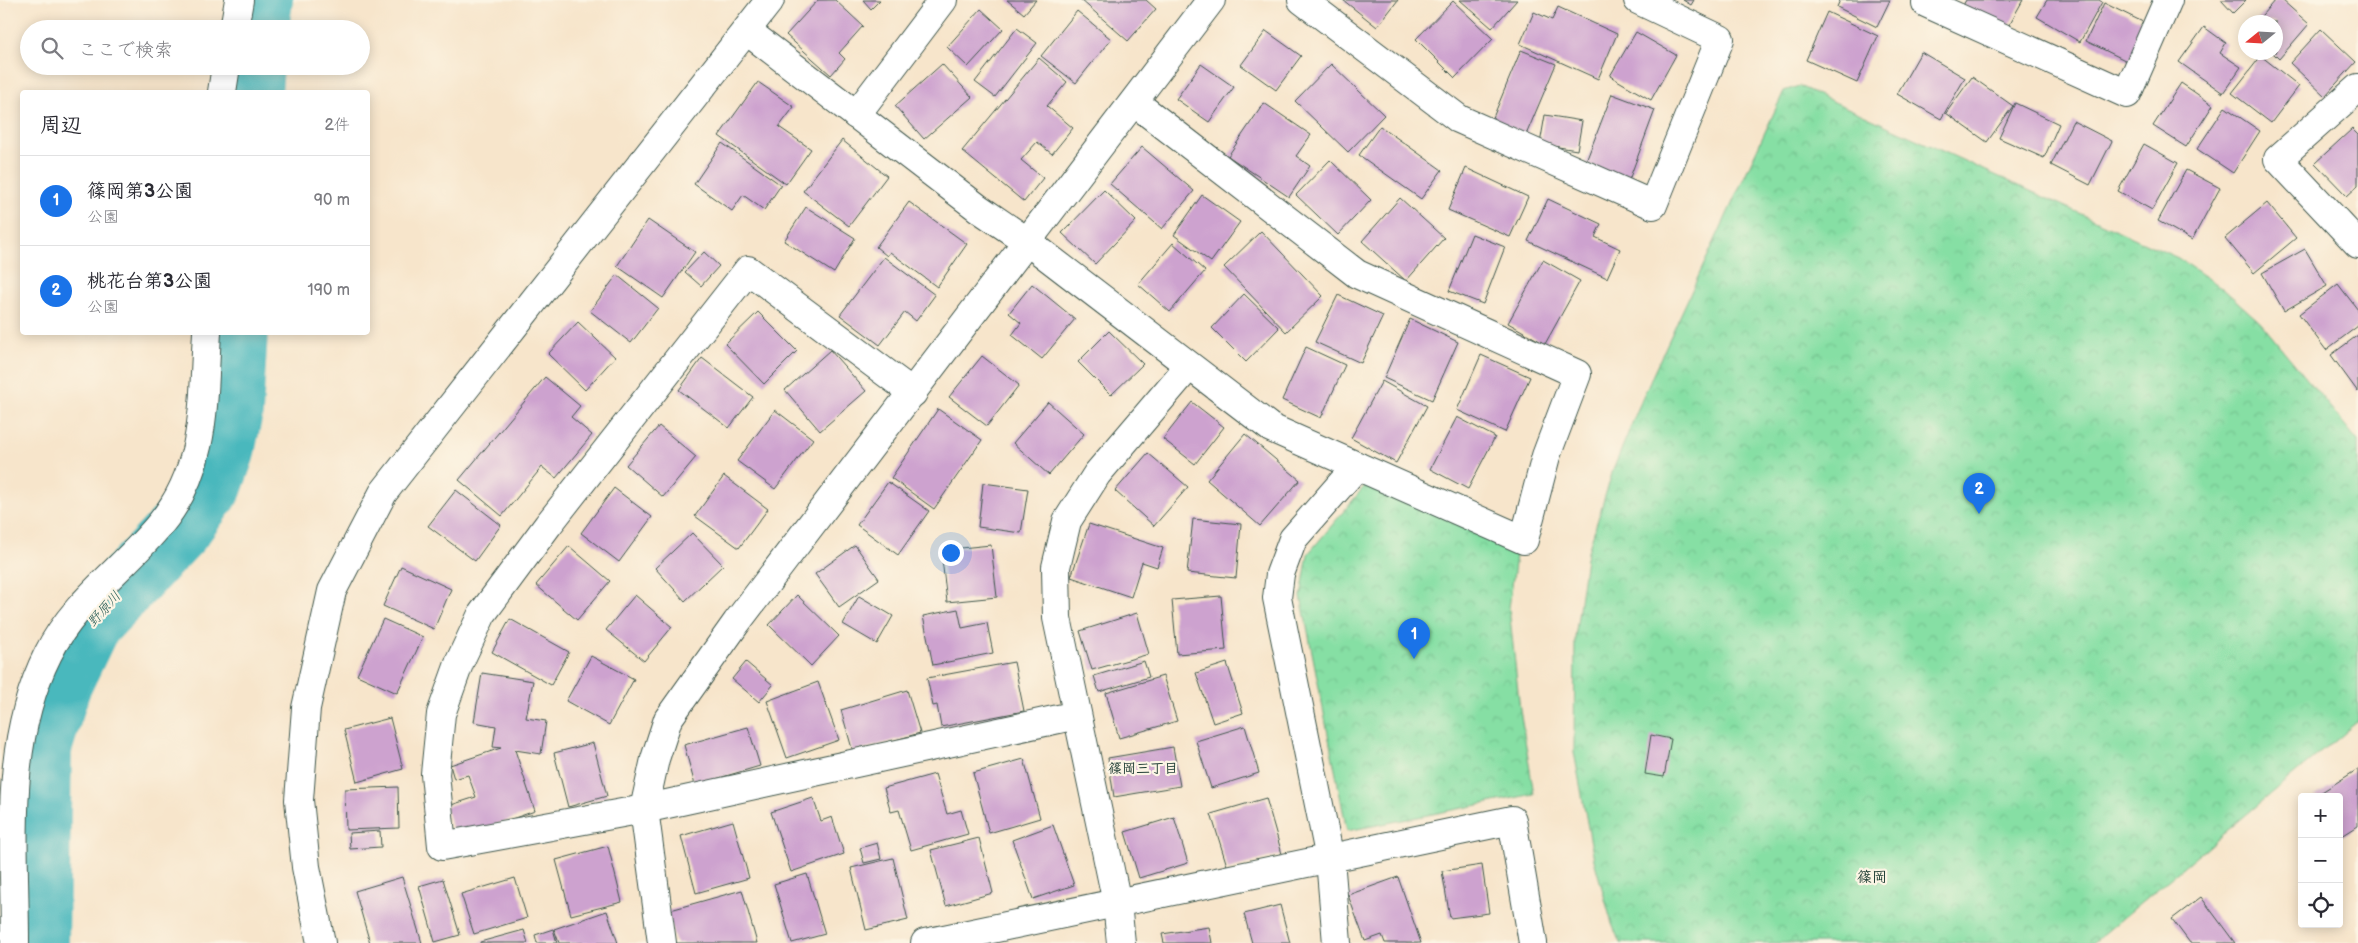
<!DOCTYPE html>
<html lang="ja">
<head>
<meta charset="utf-8">
<style>
	body { margin:0; font-family:"Balsamiq Sans","Klee One",sans-serif; background:#f7f7f7; color:#2b2b33 }
	.controls { position:absolute; right:15px; bottom:15px; display:grid; overflow:hidden; border-radius:5px; box-shadow:0 2px 12px #0003 }
	.controls button { width:45px; height:45px; display:grid; place-items:center; padding:0; border:0; border-bottom:1px solid #e1e1e2; background:#fff; color:#2b2b33; font:25px sans-serif }
	.compass { position:absolute; left:2238px; top:15px; width:45px; height:45px; border-radius:50%; background:#fff; box-shadow:0 2px 12px #0003; rotate:252deg }
	.you { position:absolute; left:950px; top:552px; width:18px; height:18px; margin:-12px; border:4px solid #fff; border-radius:50%; background:#1a73e8; box-shadow:0 0 0 8px #1a73e833 }
	.badge { display:grid; place-items:center; width:32px; height:32px; border-radius:50%; background:#1a73e8; color:#fff; font-size:16px; font-weight:700 }
	.pin { position:absolute; translate:-50% -41px; filter:drop-shadow(0 1px 2px #0008) }
	.pin::after { content:''; position:absolute; top:26px; width:18px; height:15px; background:inherit; clip-path:polygon(0 0,100% 0,50% 100%) }
	.list { margin:0; padding:0; list-style:none }
	h2 { display:flex; justify-content:space-between; align-items:center; height:65px; margin:0; padding:0 20px; font-size:21px }
	h2 small { font-size:16px; font-weight:400; color:#7c7c81 }
	.list li { display:grid; grid-template-columns:32px 1fr auto; gap:15px; align-items:center; box-sizing:border-box; height:90px; padding:0 20px; border-top:1px solid #e1e1e2 }
	.list b { display:block; font-size:19px; white-space:nowrap }
	.list p { margin:0; font-size:16px; white-space:nowrap; color:#7c7c81 }
	.list em { font-size:16px; font-style:normal; color:#7c7c81 }
	.icon { flex:none; width:28px; height:28px; fill:none; stroke:currentColor; stroke-width:2; stroke-linecap:round; stroke-linejoin:round }
	.map { position:relative; flex:none; width:2358px; height:943px; overflow:hidden }
	.search { position:absolute; background:#fff; box-shadow:0 2px 12px #0003; left:20px; top:20px; width:350px; height:55px; display:flex; align-items:center; gap:12px; box-sizing:border-box; padding:0 18px; border-radius:28px; color:#7c7c81; font-size:19px }
	.panel { position:absolute; background:#fff; box-shadow:0 2px 12px #0003; left:20px; top:90px; width:350px; height:245px; border-radius:5px }
	.map>svg:first-child { display:block }
	.park { fill:url(#park-crowns); stroke:#528e6c }
	.lines { fill:none; stroke-linecap:round; stroke-linejoin:round }
	.river { stroke:#48b8bd; stroke-width:64 }
	.building { fill:#cda2cf }
	.minor-casing { stroke:#3f564b; stroke-width:30 }
	.tertiary-casing { stroke:#3f564b; stroke-width:30 }
	.minor { stroke:#fff; stroke-width:28 }
	.tertiary { stroke:#fff; stroke-width:28 }
	.labels { text-anchor:middle; dominant-baseline:central; stroke-width:4.5; stroke-linejoin:round; paint-order:stroke }
	.water-label { font-size:14px; font-style:italic; fill:#295c56; stroke:#fcf5e5 }
	.neighbourhood-label { font-size:14px; font-weight:bold; fill:#1f3d34; stroke:#fcf5e5 }
	.quarter-label { font-size:15px; font-weight:bold; fill:#1f3d34; stroke:#fcf5e5 }
</style>
</head>
<body>
<div class="map">
<svg width="2358" height="943" viewBox="0 0 2358 943">
	<defs>
		<pattern id="park-crowns" width="20" height="18" patternUnits="userSpaceOnUse" patternTransform="scale(1.25)"><rect width="20" height="18" fill="#86dfa4"/><path d="M2 6a3 3 0 1 1 6 0M12 15a3 3 0 1 1 6 0" fill="none" stroke="#73c08e"/></pattern>
	</defs>
	<rect width="100%" height="100%" fill="#fcf5e5"/>
	<filter id="ink" filterUnits="userSpaceOnUse"><feTurbulence type="fractalNoise" baseFrequency=".02" numOctaves="2"/><feDisplacementMap in="SourceGraphic" scale="10" xChannelSelector="R" yChannelSelector="G"/><feConvolveMatrix kernelMatrix="1 2 1 2 8 2 1 2 1" color-interpolation-filters="sRGB"/></filter>
	<filter id="wash" filterUnits="userSpaceOnUse"><feTurbulence type="fractalNoise" baseFrequency=".0096" numOctaves="4" result="noise"/><feDisplacementMap in="SourceGraphic" scale="20" xChannelSelector="R" yChannelSelector="G"/><feGaussianBlur stdDeviation="1.12" result="paint"/><feColorMatrix in="noise" values="0 0 0 0 0 0 0 0 0 0 0 0 0 0 0 0 0 1.4 0 .05"/><feComposite in="paint" operator="in"/></filter>
	<g filter="url(#wash)">
		<rect width="100%" height="100%" fill="#f7e5cb"/>
		<g class="park">
			<path d="M1799,86L2178,258L2221,287L2260,322L2358,441V721L2093,943H1620L1612,924L1594,860L1574,752L1575,638L1586,558L1613,470L1644,394L1784,91Z"/>
			<path d="M1368,482L1517,549L1509,608L1520,710L1534,794L1347,831L1301,596L1308,554Z"/>
		</g>
		<g class="lines">
			<g class="river">
				<path d="M257,29L261,0"/>
				<path d="M250,92L252,66"/>
				<path d="M37,943L40,748L59,686L88,625L179,529L211,485L223,451L231,411L236,332"/>
			</g>
		</g>
		<g id="blocks">
			<g class="building">
				<path d="M818,0H835L863,26L839,53L845,59L831,75L786,35Z"/>
				<path d="M863,0H880L871,9Z"/>
				<path d="M1007,0H1036L1024,14Z"/>
				<path d="M1081,0H1146L1156,9L1128,41Z"/>
				<path d="M1343,0H1398L1377,27Z"/>
				<path d="M1460,0H1517L1492,28Z"/>
				<path d="M1683,0H1694L1691,5Z"/>
				<path d="M1840,0H1890L1877,27L1837,7Z"/>
				<path d="M1966,0H2023L2004,34L1961,9Z"/>
				<path d="M2047,0H2099L2102,2L2080,42L2037,17Z"/>
				<path d="M2221,0H2246L2233,13Z"/>
				<path d="M2275,0H2282L2309,24L2279,59L2272,52H2276V22H2256Z"/>
				<path d="M1453,1L1493,39L1455,78L1416,39Z"/>
				<path d="M2104,3L2147,24L2129,62L2086,41Z"/>
				<path d="M1558,7L1617,34L1598,79L1520,44L1534,12L1552,20Z"/>
				<path d="M981,9L1003,29L968,67L947,47Z"/>
				<path d="M1077,11L1111,39L1076,83L1041,56Z"/>
				<path d="M1827,12L1878,36L1857,83L1806,60Z"/>
				<path d="M2204,27L2226,43L2220,53L2241,67L2223,93L2179,62Z"/>
				<path d="M1017,28L1037,43L995,97L975,82Z"/>
				<path d="M2321,29L2356,62L2325,96L2290,63Z"/>
				<path d="M1266,31L1301,56L1276,90L1241,65Z"/>
				<path d="M1636,32L1676,55L1651,100L1610,76Z"/>
				<path d="M1521,50L1556,64L1526,135L1492,120Z"/>
				<path d="M1921,52L1965,78L1941,119L1897,94Z"/>
				<path d="M2261,56L2299,86L2271,123L2232,93Z"/>
				<path d="M1039,58L1067,82L1047,106L1073,128L1052,154L1037,142L1021,160L1043,178L1024,202L962,151Z"/>
				<path d="M942,64L972,97L924,139L895,106Z"/>
				<path d="M1201,64L1234,87L1209,122L1176,99Z"/>
				<path d="M1331,64L1384,115L1348,152L1295,101Z"/>
				<path d="M1972,77L2013,106L1987,142L1946,113Z"/>
				<path d="M758,82L794,107L779,127L811,149L786,184L719,136Z"/>
				<path d="M2181,83L2213,105L2186,147L2153,126Z"/>
				<path d="M1612,94L1655,110L1629,180L1585,164Z"/>
				<path d="M1264,103L1311,135L1296,156L1310,166L1289,197L1228,156Z"/>
				<path d="M2015,103L2059,124L2044,158L1999,138Z"/>
				<path d="M2225,107L2260,131L2233,173L2197,149Z"/>
				<path d="M1545,115L1582,121L1577,150L1540,144Z"/>
				<path d="M2073,121L2112,141L2090,185L2051,165Z"/>
				<path d="M1380,126L1442,170L1421,199L1359,155Z"/>
				<path d="M2352,129L2358,135V186L2347,196L2315,163Z"/>
				<path d="M842,140L887,176L849,226L803,191Z"/>
				<path d="M722,143L781,185L764,210L743,195L732,211L694,184Z"/>
				<path d="M2144,144L2178,163L2152,210L2118,191Z"/>
				<path d="M1142,147L1194,191L1162,229L1110,184Z"/>
				<path d="M1330,160L1371,200L1338,235L1296,195Z"/>
				<path d="M1466,168L1528,197L1510,237L1448,210Z"/>
				<path d="M2186,170L2220,188L2192,240L2158,221Z"/>
				<path d="M1104,190L1136,221L1095,264L1062,233Z"/>
				<path d="M1202,195L1240,222L1211,262L1174,235Z"/>
				<path d="M1400,198L1444,238L1406,281L1362,241Z"/>
				<path d="M1548,199L1601,224L1595,237L1620,249L1607,278L1528,241Z"/>
				<path d="M909,202L967,244L937,287L890,252L887,256L876,247Z"/>
				<path d="M2267,203L2296,238L2254,273L2225,238Z"/>
				<path d="M806,207L855,238L834,273L784,241Z"/>
				<path d="M648,220L695,252L663,298L617,266Z"/>
				<path d="M1261,231L1323,296L1286,332L1224,267Z"/>
				<path d="M1472,234L1505,247L1483,304L1449,291Z"/>
				<path d="M1173,243L1205,271L1170,312L1138,284Z"/>
				<path d="M2305,249L2327,286L2284,311L2262,273Z"/>
				<path d="M704,252L719,266L701,286L685,272Z"/>
				<path d="M884,257L935,295L916,321L905,312L880,345L840,315Z"/>
				<path d="M1543,260L1580,281L1545,344L1508,323Z"/>
				<path d="M617,275L658,308L631,343L590,311Z"/>
				<path d="M1032,284L1075,319L1042,359L1012,335L1021,323L1009,313Z"/>
				<path d="M2338,284L2358,310V326L2326,350L2299,314Z"/>
				<path d="M1244,294L1279,328L1246,362L1212,328Z"/>
				<path d="M1338,295L1383,316L1361,363L1315,342Z"/>
				<path d="M758,312L797,351L764,384L725,344Z"/>
				<path d="M1410,319L1458,342L1432,400L1384,378Z"/>
				<path d="M578,322L615,357L585,390L548,354Z"/>
				<path d="M1109,331L1143,364L1111,395L1078,362Z"/>
				<path d="M2358,335V392L2331,355Z"/>
				<path d="M1306,347L1345,365L1321,418L1282,400Z"/>
				<path d="M830,350L866,391L820,431L785,390Z"/>
				<path d="M1481,355L1530,377L1505,432L1457,410Z"/>
				<path d="M982,356L1019,385L987,426L949,397Z"/>
				<path d="M702,358L753,397L729,428L679,390Z"/>
				<path d="M545,377L580,406L571,417L592,435L556,478L542,467L502,516L459,480Z"/>
				<path d="M1382,381L1427,406L1396,463L1351,438Z"/>
				<path d="M1048,402L1084,434L1049,475L1013,443Z"/>
				<path d="M1192,402L1224,427L1195,464L1163,439Z"/>
				<path d="M938,409L982,440L934,509L891,478Z"/>
				<path d="M775,410L813,439L775,489L737,461Z"/>
				<path d="M1457,417L1495,437L1468,489L1430,469Z"/>
				<path d="M659,426L696,457L663,497L626,465Z"/>
				<path d="M1245,434L1300,480L1260,526L1207,480Z"/>
				<path d="M1148,453L1188,487L1154,526L1115,491Z"/>
				<path d="M724,476L768,509L739,548L695,516Z"/>
				<path d="M888,482L929,511L898,555L857,525Z"/>
				<path d="M983,483L1028,489L1021,533L978,527Z"/>
				<path d="M614,488L652,517L619,562L581,533Z"/>
				<path d="M456,490L501,525L475,561L428,526Z"/>
				<path d="M1193,519L1241,524L1236,578L1187,573Z"/>
				<path d="M1089,524L1163,548L1157,567L1142,562L1131,597L1071,577Z"/>
				<path d="M692,533L723,565L685,601L655,568Z"/>
				<path d="M855,545L879,579L839,607L815,574Z"/>
				<path d="M991,545L997,597L947,602L941,550Z"/>
				<path d="M569,546L610,581L577,620L536,585Z"/>
				<path d="M401,566L451,589L434,629L383,606Z"/>
				<path d="M635,595L672,627L644,661L606,630Z"/>
				<path d="M797,595L839,636L811,666L769,625Z"/>
				<path d="M859,596L893,616L877,644L843,624Z"/>
				<path d="M1221,596L1226,650L1177,654L1172,600Z"/>
				<path d="M958,609L962,628L987,623L993,653L933,665L923,616Z"/>
				<path d="M1137,613L1149,654L1092,670L1080,631Z"/>
				<path d="M383,619L423,637L397,693L357,675Z"/>
				<path d="M510,619L569,652L551,685L492,652Z"/>
				<path d="M591,656L634,679L609,725L566,701Z"/>
				<path d="M1144,661L1149,677L1099,692L1094,676Z"/>
				<path d="M746,662L773,685L759,702L732,679Z"/>
				<path d="M1014,662L1024,711L941,727L937,705L933,706L927,678Z"/>
				<path d="M1227,663L1243,713L1213,723L1196,673Z"/>
				<path d="M482,673L533,681L526,718L546,721L541,754L515,750L535,811L456,838L445,807L476,797L468,775L454,779L450,765L501,748L493,747L496,726L474,722Z"/>
				<path d="M1163,676L1177,721L1119,738L1106,693Z"/>
				<path d="M818,682L839,740L787,758L767,701Z"/>
				<path d="M907,690L920,733L853,752L841,710Z"/>
				<path d="M390,718L403,769L357,782L344,730Z"/>
				<path d="M1245,726L1259,773L1211,788L1196,741Z"/>
				<path d="M748,727L760,766L695,785L684,745Z"/>
				<path d="M1651,735L1671,739L1664,777L1645,774Z"/>
				<path d="M593,743L607,796L568,807L554,753Z"/>
				<path d="M1173,747L1180,786L1114,797L1108,758Z"/>
				<path d="M1024,759L1040,818L989,833L973,773Z"/>
				<path d="M2358,769V826L2339,838V797H2314Z"/>
				<path d="M935,774L947,814L961,810L968,834L911,850L899,810L891,812L884,788Z"/>
				<path d="M398,787L399,828L346,830L345,789Z"/>
				<path d="M813,798L821,821L832,817L844,854L791,872L771,812Z"/>
				<path d="M1266,798L1282,854L1228,869L1211,814Z"/>
				<path d="M1174,817L1188,863L1139,878L1125,832Z"/>
				<path d="M733,821L749,878L696,893L681,836Z"/>
				<path d="M1053,825L1074,885L1033,899L1012,840Z"/>
				<path d="M380,831L381,847L350,849L349,833Z"/>
				<path d="M979,838L993,893L946,906L931,850Z"/>
				<path d="M877,843L881,859L864,863L860,848Z"/>
				<path d="M608,846L622,902L571,915L556,860Z"/>
				<path d="M893,858L908,920L866,930L851,868Z"/>
				<path d="M1482,865L1489,913L1450,918L1442,871Z"/>
				<path d="M807,874L825,934L792,943L774,884Z"/>
				<path d="M402,877L422,943H370L355,891Z"/>
				<path d="M1398,877L1421,943H1385L1382,935L1365,941L1348,895Z"/>
				<path d="M515,878L527,918L474,934L461,894Z"/>
				<path d="M443,879L460,935L435,942L419,886Z"/>
				<path d="M742,890L757,943H676L667,911Z"/>
				<path d="M2201,897L2235,943H2190L2172,919Z"/>
				<path d="M1280,905L1290,943H1252L1244,914Z"/>
				<path d="M607,911L618,943H559L554,929Z"/>
				<path d="M1209,927L1212,943H1164L1162,934Z"/>
				<path d="M553,929L557,943H537L535,935Z"/>
				<path d="M524,930L528,943H480V942Z"/>
			</g>
		</g>
	</g>
	<g filter="url(#ink)">
		<use href="#blocks" fill-opacity="0" stroke="#3f564b" stroke-width="1"/>
		<g class="lines">
			<g class="minor-casing">
				<g id="minor">
					<path d="M1302,0L1459,119L1653,205L1720,39L1638,0"/>
					<path d="M1927,0L1926,3L2127,94L2168,0"/>
					<path d="M234,29L239,0"/>
					<path d="M747,31L978,208L1028,242L1271,428L1524,540L1546,456L1577,374L1357,274L1134,102"/>
					<path d="M2358,88L2278,159L2358,244"/>
					<path d="M222,92L226,66"/>
					<path d="M856,115L943,0"/>
					<path d="M913,393L748,270L548,525L482,614L460,661L441,714L435,774L442,846L644,809L1077,715"/>
					<path d="M15,943C15,846 3,743 48,654C74,601 125,568 161,523C207,467 203,400 207,332"/>
					<path d="M662,943L644,809L655,759L668,719L737,622L1211,0"/>
					<path d="M925,943L1512,820L1533,943"/>
					<path d="M1121,943L1117,903L1057,618L1056,567L1067,521L1097,474L1189,366"/>
					<path d="M1337,943L1330,859L1277,598L1280,574L1293,539L1357,466"/>
				</g>
			</g>
			<g class="tertiary-casing">
				<path id="tertiary" d="M321,943L306,867L299,800L306,708L332,591L383,493L770,0"/>
			</g>
			<use href="#minor" class="minor"/>
			<use href="#tertiary" class="tertiary"/>
		</g>
	</g>
	<g class="labels">
		<g class="water-label">
			<text transform="translate(104 609) rotate(-48)">野原川</text>
		</g>
		<g class="neighbourhood-label">
			<text x="1143" y="768">篠岡三丁目</text>
		</g>
		<g class="quarter-label">
			<text x="1872" y="877">篠岡</text>
		</g>
	</g>
</svg>
<div class="controls">
<button>+</button>
<button>−</button>
<button><svg class="icon" aria-label="locate" viewBox="0 0 24 24"><circle cx="12" cy="12" r="6"/><path d="M12 2v4M12 18v4M2 12h4M18 12h4"/></svg></button>
</div>
<svg class="compass" viewBox="-18 -18 36 36"><path d="M0-13l5 13h-10z" fill="#e53935"/><path d="M0 13l5-13h-10z" fill="#7c7c81"/></svg>
<div class="you"></div>
<div class="pin badge" style="left:1414px;top:659px">1</div>
<div class="pin badge" style="left:1979px;top:514px">2</div>
<div class="search"><svg class="icon" aria-label="search" viewBox="0 0 24 24"><circle cx="10" cy="10" r="6"/><path d="M15 15l6 6"/></svg>ここで検索</div>
<section class="panel">
<h2>周辺<small>2件</small></h2>
<ul class="list">
<li><span class="badge">1</span><div><b>篠岡第3公園</b><p>公園</p></div><em>90 m</em></li>
<li><span class="badge">2</span><div><b>桃花台第3公園</b><p>公園</p></div><em>190 m</em></li>
</ul>
</section>
</div>
</body>
</html>
